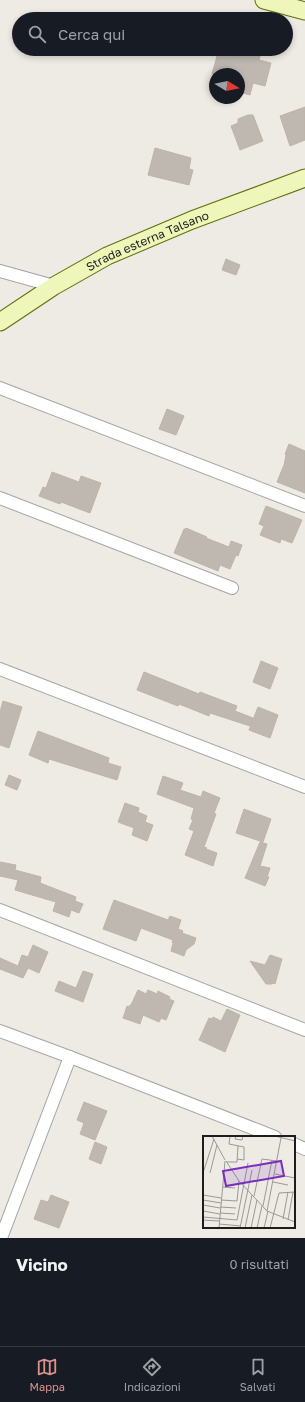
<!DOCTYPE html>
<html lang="it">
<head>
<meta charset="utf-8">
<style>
	body { margin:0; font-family:"Golos Text",sans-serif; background:#242831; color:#f1f3f6 }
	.compass { position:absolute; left:209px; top:68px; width:36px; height:36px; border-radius:50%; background:#171b24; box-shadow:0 2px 6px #0003; rotate:100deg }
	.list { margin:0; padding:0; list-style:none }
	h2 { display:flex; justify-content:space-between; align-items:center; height:52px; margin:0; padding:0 16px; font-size:17px }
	h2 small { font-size:13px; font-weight:400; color:#9ea1a6 }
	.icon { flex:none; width:22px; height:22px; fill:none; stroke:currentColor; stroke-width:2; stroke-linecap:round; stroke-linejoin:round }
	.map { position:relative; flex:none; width:305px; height:1238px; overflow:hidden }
	.search { position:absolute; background:#171b24; box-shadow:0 2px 6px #0003; left:12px; right:12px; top:12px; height:44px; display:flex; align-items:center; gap:10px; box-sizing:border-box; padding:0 14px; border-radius:22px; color:#9ea1a6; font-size:15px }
	.sheet { height:108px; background:#171b24 }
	nav { display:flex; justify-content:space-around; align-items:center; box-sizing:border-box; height:56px; border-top:1px solid #363941; background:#171b24; font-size:11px; color:#9ea1a6 }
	nav a { display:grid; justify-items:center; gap:2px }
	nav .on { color:#db918c }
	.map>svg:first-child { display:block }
	.building { fill:#beb8b1; stroke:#bfb4a7 }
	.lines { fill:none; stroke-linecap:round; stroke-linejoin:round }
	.street-casing { stroke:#a4a4a4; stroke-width:14 }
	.secondary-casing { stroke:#5b6f0a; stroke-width:19 }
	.street { stroke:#fff; stroke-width:12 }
	.secondary { stroke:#eef6ba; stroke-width:17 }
	.labels { text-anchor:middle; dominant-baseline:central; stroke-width:4; stroke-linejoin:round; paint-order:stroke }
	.street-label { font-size:12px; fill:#1d1d1d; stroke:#fff }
	.inset-road { fill:none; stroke:#9a9994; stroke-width:1 }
	.view { fill:#7b2cbf; fill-opacity:0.15; stroke:#7b2cbf; stroke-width:2 }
	.inset-edge { fill:none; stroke:#1d1d1d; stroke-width:2 }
</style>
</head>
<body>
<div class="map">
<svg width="305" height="1238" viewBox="0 0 305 1238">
	<rect width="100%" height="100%" fill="#eeebe4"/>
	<g class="building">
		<path d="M219,49H262L259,60L271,63L265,86L253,83L250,95L239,92V74H212Z"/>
		<path d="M305,107V140L290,146L280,116Z"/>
		<path d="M248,115H253L263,141L240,150L231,126L238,123V119Z"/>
		<path d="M155,148L191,158L189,169L193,170L189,185L148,175Z"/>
		<path d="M226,259L240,265L236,275L222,270Z"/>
		<path d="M167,409L184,416L176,435L159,429Z"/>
		<path d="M289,444L305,451V493L277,482L284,465L286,455L285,454Z"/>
		<path d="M52,472L79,482L81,476L101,483L90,513L61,502L60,504L39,496L43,487L46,488Z"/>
		<path d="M266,506L302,520L292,543L281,539L280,543L260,535L264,526L259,524Z"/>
		<path d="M186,528L207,537L206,538L229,547L231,541L242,545L238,556L236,555L230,569L220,565L218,571L174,553L184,529H186Z"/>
		<path d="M261,661L278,668L270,689L253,682Z"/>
		<path d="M144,672L199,694L200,692L237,706L235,711L253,718L250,726L210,713L209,716L179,704L178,706L137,690Z"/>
		<path d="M3,701L22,707L9,748L0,745V712Z"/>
		<path d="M258,707L278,715L270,738L249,730Z"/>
		<path d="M38,731L109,758L108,763L121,767L117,780L49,759L48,763L29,755Z"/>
		<path d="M9,775L21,780L17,790L5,785Z"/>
		<path d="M163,776L183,783L180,790L201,797L203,791L220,798L214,813L216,814L204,847L207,848L206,849L217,853L213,866L185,855L194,831L189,829L193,820L191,819L194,808L157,794Z"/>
		<path d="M125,803L139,808L138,812L147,816L145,822L153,825L147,841L132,835L134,828L118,822Z"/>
		<path d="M244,809L271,819L263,842L236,833Z"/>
		<path d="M260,842L267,844L260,866L270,868L267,877H269L265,886L245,878Z"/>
		<path d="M0,862L16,865L15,870L41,877L40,883L76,897L75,901L83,904L79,913L71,910L69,917L53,911L56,902L15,890L18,880L0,876Z"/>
		<path d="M114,900L168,920L170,916L181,920L178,929L183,931L182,933L196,938L194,944L186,950L184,956L171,951L173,943L172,942L173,940L141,928L136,941L103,929Z"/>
		<path d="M33,945L48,952L39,973L28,968L23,978L0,969V958L18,966L22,955L28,957Z"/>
		<path d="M270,955L282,959L275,984L273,983L272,984H266L250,961L265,965Z"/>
		<path d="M83,971L93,974L83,1002L55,991L59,981L76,988Z"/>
		<path d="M138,990L146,994L148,990L157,994L158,991L170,997L169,999L174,1001L166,1020L161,1018L159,1022L143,1015L140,1024L123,1018L127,1006L129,1007L130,1005H131Z"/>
		<path d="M227,1009L240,1015L225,1052L199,1040L209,1018L212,1019L213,1017L221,1021Z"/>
		<path d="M84,1102L107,1111L95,1140L80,1134L84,1123L77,1120Z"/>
		<path d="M95,1142L107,1147L101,1164L89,1159Z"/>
		<path d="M51,1195L69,1202L59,1228L34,1219L41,1200L48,1202Z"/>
	</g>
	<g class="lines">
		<g class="street-casing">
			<g id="street">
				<path d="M0,271L54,286"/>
				<path d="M0,388L305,506"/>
				<path d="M0,498L232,588"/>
				<path d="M0,669L305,787"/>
				<path d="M0,910L305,1030"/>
				<path d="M0,1031L70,1057L275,1137"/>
				<path d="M294,1144L305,1149"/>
				<path d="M1,1238L70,1057"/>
			</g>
		</g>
		<g class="secondary-casing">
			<g id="secondary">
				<path d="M264,0L305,11"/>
				<path id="s1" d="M0,322L54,286L107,256L192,220L305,178"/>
			</g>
		</g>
		<use href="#street" class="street"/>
		<use href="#secondary" class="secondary"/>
	</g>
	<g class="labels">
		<g class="street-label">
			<text stroke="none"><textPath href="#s1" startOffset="169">Strada esterna Talsano</textPath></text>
		</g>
	</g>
	<g transform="translate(203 1136)">
		<rect width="92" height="92" fill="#eeebe4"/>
		<path class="inset-road" d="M9,0L22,24M27,0L26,8L41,11V24L34,23M33,0L32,3L39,4L40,0M72,0L92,5M23,25L36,45L64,75L92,86M24,26H34L35,10M0,37L11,3M7,37L14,9M72,38L92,42M70,46L85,49M20,51L32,52M0,59L18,62M51,60L59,23L74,25M0,64L18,67M18,64L34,65L36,45M0,69L17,72M60,70L69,24M17,71L33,72M0,75L17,78M64,75L78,2M17,77L32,78M0,81L34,84L45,27M80,83L85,56M0,84L16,85M85,84L90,56M16,88L38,90M16,92L22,25M37,92L49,34M42,92L49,59M48,92L54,64M54,92L59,70M61,92L65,75M67,92L76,57L92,56"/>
		<path class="view" d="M78,25L81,40L23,50L20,35Z"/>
		<rect width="92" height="92" class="inset-edge"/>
	</g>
</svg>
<svg class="compass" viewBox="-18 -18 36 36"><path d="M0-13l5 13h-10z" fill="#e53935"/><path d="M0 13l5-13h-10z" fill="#9ea1a6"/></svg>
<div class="search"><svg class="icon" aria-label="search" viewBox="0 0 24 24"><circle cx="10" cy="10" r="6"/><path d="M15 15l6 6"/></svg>Cerca qui</div>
</div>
<section class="sheet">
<h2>Vicino<small>0 risultati</small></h2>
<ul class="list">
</ul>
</section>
<nav>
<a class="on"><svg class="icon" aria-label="map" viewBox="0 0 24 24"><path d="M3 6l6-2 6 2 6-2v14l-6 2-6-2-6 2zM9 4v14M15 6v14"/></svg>Mappa</a>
<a><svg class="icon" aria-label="directions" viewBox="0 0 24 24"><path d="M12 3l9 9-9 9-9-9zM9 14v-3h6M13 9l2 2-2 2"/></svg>Indicazioni</a>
<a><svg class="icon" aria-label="saved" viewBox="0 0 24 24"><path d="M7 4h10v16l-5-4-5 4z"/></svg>Salvati</a>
</nav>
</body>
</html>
